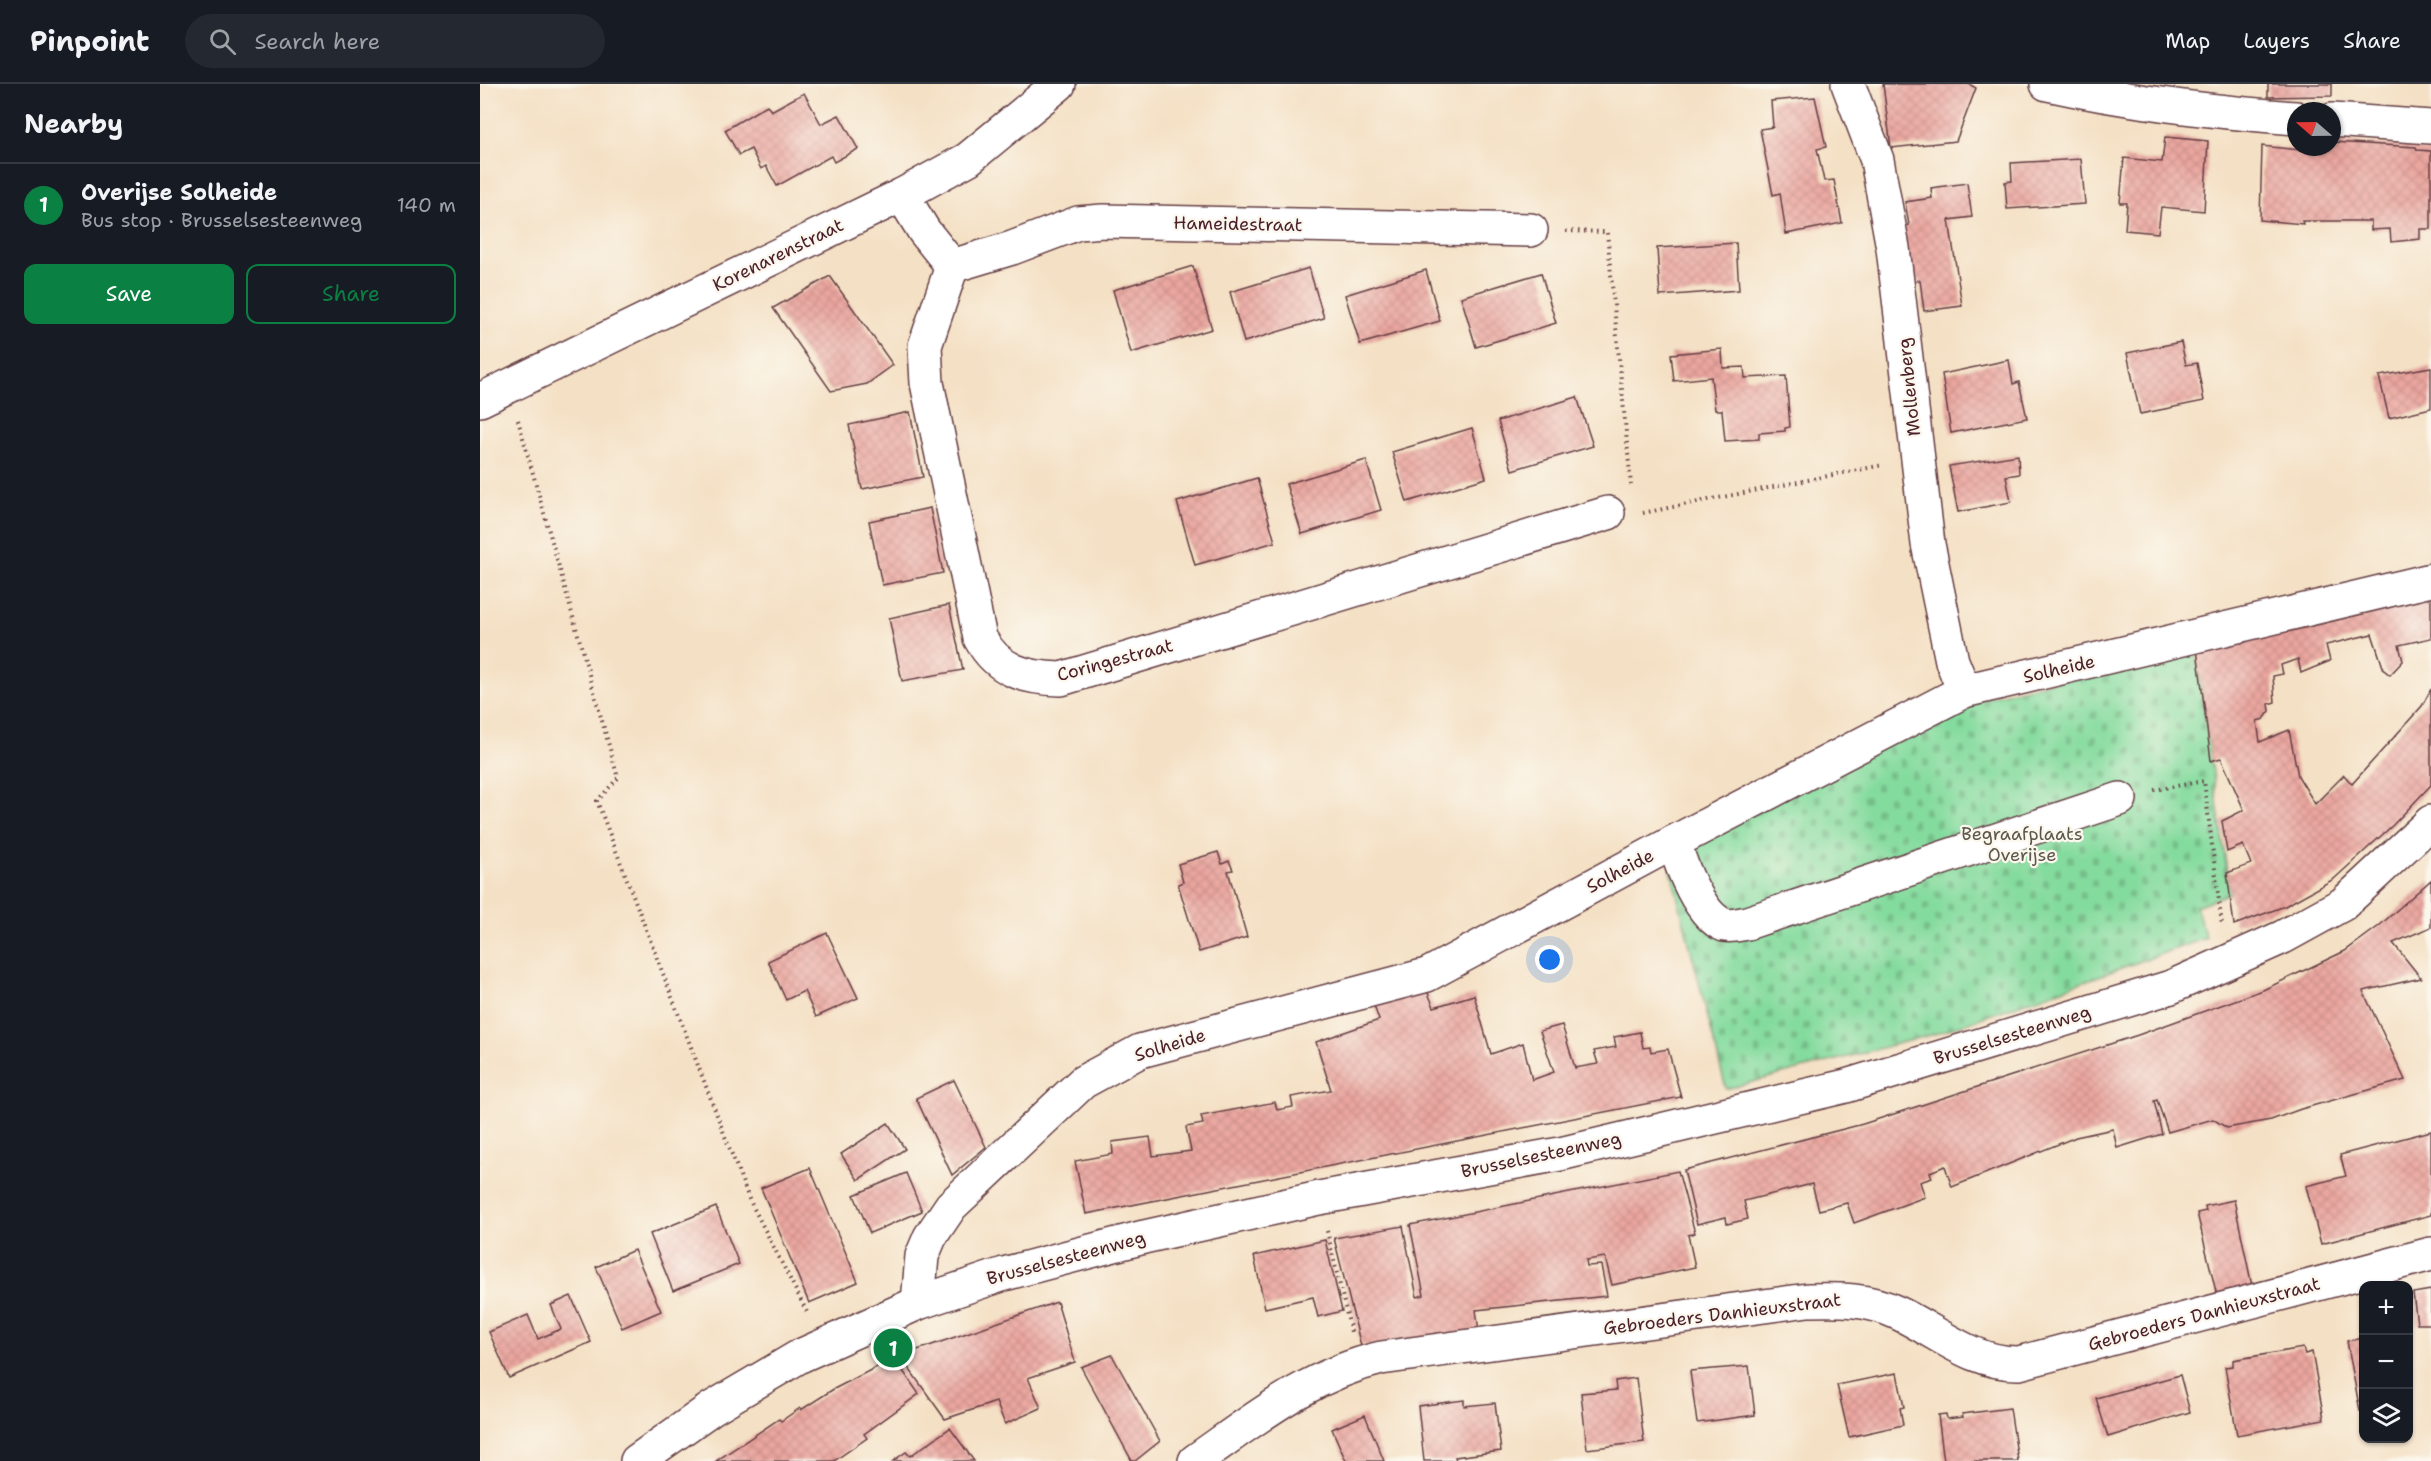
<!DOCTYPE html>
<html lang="en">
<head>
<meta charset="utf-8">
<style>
	body { margin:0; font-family:"Shantell Sans",sans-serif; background:#242831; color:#f1f3f6 }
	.controls { position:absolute; right:18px; bottom:18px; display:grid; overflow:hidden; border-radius:12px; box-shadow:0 2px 4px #0004 }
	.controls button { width:54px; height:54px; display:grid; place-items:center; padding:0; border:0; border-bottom:2px solid #363941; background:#171b24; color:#f1f3f6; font:30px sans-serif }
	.compass { position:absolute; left:1807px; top:18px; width:54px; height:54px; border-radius:50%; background:#171b24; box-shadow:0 2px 4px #0004; rotate:290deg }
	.you { position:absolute; left:1070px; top:876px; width:21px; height:21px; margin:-15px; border:4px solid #fff; border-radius:50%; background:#1a73e8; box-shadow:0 0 0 9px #1a73e833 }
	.badge { display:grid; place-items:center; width:39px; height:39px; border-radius:50%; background:#0b8043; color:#fff; font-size:20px; font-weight:700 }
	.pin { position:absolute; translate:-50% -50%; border:3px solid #fff; box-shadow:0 2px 6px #0006 }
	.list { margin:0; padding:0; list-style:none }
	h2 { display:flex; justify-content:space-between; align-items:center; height:78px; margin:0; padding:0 24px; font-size:26px }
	h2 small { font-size:20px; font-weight:400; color:#9ea1a6 }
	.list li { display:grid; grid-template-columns:39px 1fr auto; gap:18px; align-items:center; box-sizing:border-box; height:84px; padding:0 24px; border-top:2px solid #363941 }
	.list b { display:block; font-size:22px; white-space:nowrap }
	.list p { margin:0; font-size:20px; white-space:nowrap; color:#9ea1a6 }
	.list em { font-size:20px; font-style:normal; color:#9ea1a6 }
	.actions { display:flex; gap:12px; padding:18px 24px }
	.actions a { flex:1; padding:14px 0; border:2px solid #0b8043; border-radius:12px; text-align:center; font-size:21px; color:#0b8043 }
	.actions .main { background:#0b8043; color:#fff }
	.icon { flex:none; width:33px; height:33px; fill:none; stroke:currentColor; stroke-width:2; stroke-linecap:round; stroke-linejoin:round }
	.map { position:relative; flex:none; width:1951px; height:1377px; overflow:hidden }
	header { display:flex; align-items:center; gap:36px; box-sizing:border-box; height:84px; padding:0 30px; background:#171b24; border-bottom:2px solid #363941 }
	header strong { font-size:28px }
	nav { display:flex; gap:33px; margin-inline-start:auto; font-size:21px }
	.search { width:420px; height:54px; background:#242831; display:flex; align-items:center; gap:15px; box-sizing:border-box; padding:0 21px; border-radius:33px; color:#9ea1a6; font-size:22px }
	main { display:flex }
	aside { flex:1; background:#171b24 }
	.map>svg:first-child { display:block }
	.cemetery { fill:url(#cemetery-stones); stroke:#677d64; stroke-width:1.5 }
	.building { fill:url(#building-cross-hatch) }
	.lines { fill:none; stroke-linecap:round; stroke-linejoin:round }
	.minor-casing { stroke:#643c42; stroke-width:36 }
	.major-casing { stroke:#643c42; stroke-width:36 }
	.path { stroke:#643c42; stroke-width:4; stroke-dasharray:1.5 4.5; stroke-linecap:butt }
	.minor { stroke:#fff; stroke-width:33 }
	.major { stroke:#fff; stroke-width:33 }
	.labels { text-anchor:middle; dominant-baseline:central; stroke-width:4.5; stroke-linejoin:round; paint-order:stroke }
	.street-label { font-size:18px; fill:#4a1f2b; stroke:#fbf7ec }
	.park-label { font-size:18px; fill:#5b574e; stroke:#fbf7ec }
</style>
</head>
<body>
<header>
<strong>Pinpoint</strong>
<div class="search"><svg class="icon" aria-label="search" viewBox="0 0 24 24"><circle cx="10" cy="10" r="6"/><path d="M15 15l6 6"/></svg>Search here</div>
<nav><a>Map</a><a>Layers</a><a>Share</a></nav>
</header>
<main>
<aside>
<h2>Nearby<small></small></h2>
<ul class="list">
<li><span class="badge">1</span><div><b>Overijse Solheide</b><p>Bus stop · Brusselsesteenweg</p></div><em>140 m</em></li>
</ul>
<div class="actions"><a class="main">Save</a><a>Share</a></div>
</aside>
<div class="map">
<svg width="1951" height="1377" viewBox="0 0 1951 1377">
	<defs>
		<pattern id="cemetery-stones" width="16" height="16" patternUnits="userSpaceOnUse" patternTransform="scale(1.5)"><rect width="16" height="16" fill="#84db9e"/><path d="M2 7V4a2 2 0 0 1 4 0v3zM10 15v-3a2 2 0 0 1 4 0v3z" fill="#74bc88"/></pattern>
		<pattern id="building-cross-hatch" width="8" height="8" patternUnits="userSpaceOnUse" patternTransform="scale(1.5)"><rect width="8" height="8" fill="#eaa69f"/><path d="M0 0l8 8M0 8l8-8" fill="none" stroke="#ca8e89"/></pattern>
	</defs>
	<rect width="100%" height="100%" fill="#fbf7ec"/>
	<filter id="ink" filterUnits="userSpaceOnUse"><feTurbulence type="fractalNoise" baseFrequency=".0167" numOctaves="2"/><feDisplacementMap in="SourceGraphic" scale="12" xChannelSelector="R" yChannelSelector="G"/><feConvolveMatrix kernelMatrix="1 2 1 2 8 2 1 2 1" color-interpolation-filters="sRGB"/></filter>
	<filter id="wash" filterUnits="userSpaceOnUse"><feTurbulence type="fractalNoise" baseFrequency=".008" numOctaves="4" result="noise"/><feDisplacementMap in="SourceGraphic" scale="24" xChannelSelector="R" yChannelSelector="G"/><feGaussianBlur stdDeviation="1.35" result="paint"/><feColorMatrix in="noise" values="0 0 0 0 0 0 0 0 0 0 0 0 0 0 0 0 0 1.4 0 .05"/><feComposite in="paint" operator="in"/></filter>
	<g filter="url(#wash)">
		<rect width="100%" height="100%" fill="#f4e0c4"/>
		<path class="cemetery" d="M1715,562L1750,809L1716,822L1726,854L1458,949L1246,1005L1190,783L1215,757L1490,618Z"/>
		<g id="blocks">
			<g class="building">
				<path d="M1403,0H1489L1496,4L1476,57L1411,64Z"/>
				<path d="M1788,0H1852V12L1788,13Z"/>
				<path d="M324,9L341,40L359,31L378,65L354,78L351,72L297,102L286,82L281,85L271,65L259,71L245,46L287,21L291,27Z"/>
				<path d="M1335,13L1346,63L1337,65L1344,97L1354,96L1362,139L1306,150L1300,109L1293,111L1280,45L1293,43L1291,17Z"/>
				<path d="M1685,53L1728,57L1724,127L1681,123L1678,149L1645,146L1647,119H1640L1644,74L1682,78Z"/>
				<path d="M1852,58L1936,63L1937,66L1951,67V145H1940V155L1911,158L1910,145L1891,146V137H1822L1823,140L1780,136L1782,62L1820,66L1821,63H1852Z"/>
				<path d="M1601,75L1605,120L1527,125L1525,98L1532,97L1531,79Z"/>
				<path d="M1487,99L1492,133L1469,136L1482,222L1444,227L1440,196L1428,198L1420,142L1429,141L1425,118L1452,114L1451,104Z"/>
				<path d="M1256,159L1259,206L1180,212L1177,164Z"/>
				<path d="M713,182L732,245L651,269L633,206Z"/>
				<path d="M829,184L844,234L764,258L750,208Z"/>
				<path d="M946,186L960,237L880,260L865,211Z"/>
				<path d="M1061,189L1076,239L996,263L981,213Z"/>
				<path d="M350,192L413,281L387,300L351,307L293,224Z"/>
				<path d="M1701,258L1706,281L1717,279L1724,317L1660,330L1647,269Z"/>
				<path d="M1242,265L1243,284L1264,283L1265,294L1306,292L1310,343L1305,344V347L1279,349V355L1245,357L1242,326H1235L1231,293L1194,297L1191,270Z"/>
				<path d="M1529,276L1533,300L1539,298L1547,334L1471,349L1462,290Z"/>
				<path d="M1951,283V324L1909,334L1899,292Z"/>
				<path d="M1097,313L1113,362L1032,386L1018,337Z"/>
				<path d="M430,328L443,393L382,405L369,341Z"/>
				<path d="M992,344L1006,394L927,418L912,368Z"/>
				<path d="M1538,371L1539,390L1526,392L1531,418L1478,428L1469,382Z"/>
				<path d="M886,376L901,426L822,450L806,400Z"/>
				<path d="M777,394L795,458L715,481L697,418Z"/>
				<path d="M450,424L463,489L402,501L389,437Z"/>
				<path d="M1951,504V554L1919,561L1923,577L1910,591L1904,586L1892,550L1846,561L1850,577L1821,589L1818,575L1801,581L1803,590L1793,592L1795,618L1789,620L1790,627L1784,635L1777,637L1780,658L1809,646L1818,692L1835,720L1864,691L1872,700L1942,622L1951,605V701L1913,741L1854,795L1805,822L1754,841L1747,789L1771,780L1763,761L1747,768L1742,737L1764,726L1741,674L1731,677L1717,565L1766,558L1763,548Z"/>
				<path d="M469,521L483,586L422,597L409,534Z"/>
				<path d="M738,768L742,780L749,777L753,786L748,787L767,853L719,868L698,800L703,798L698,780Z"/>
				<path d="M1951,796V843L1913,859L1941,894L1883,907L1925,996L1821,1025L1791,1036L1747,1044L1733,1035L1688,1048L1677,1016L1674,1017L1682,1050L1637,1064L1633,1045L1596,1053L1472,1103L1465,1082L1450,1088L1452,1094L1440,1098L1445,1113L1374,1139L1367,1119L1339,1126L1332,1100L1264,1117L1268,1135L1247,1140L1246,1133L1217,1140L1204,1086L1383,1040L1658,951L1783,906L1865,867L1899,842Z"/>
				<path d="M347,849L378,914L336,933L324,907L306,916L288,877Z"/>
				<path d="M945,902L954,923L994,911L1011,970L1043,959L1052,996L1074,988L1060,947L1082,941L1095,984L1118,980L1114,967L1136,963L1134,953L1160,948L1163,964L1170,963L1171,968L1188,965L1201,1013L606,1130L595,1077L633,1070L632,1058L670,1053L673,1072L711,1067L706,1043L723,1040L721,1032L795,1018L797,1026L813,1023L811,1013L851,1006L836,958L899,936L893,919Z"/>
				<path d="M474,996L506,1063L472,1091L436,1014Z"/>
				<path d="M408,1039L425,1065L378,1096L361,1070Z"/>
				<path d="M1951,1047V1131L1841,1160L1826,1102L1866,1092L1860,1071Z"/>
				<path d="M330,1084L378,1198L329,1219L281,1104Z"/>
				<path d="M1198,1087L1215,1149L1208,1151L1215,1183L1132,1201L1125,1173L1106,1176L1107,1182L1121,1181L1127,1212L996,1226L999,1247L881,1262L854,1154L923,1142L937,1213L944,1211L930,1141Z"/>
				<path d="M426,1089L442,1127L390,1149L374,1111Z"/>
				<path d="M1754,1116L1773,1207L1738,1216L1717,1129L1726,1127L1725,1122Z"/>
				<path d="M236,1123L259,1180L193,1207L170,1150Z"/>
				<path d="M845,1156L862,1227L838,1233L833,1213L785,1224L774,1172Z"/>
				<path d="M154,1166L181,1227L142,1244L116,1183Z"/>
				<path d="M1951,1206V1240H1937L1933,1209Z"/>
				<path d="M91,1212L111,1258L29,1294L9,1248L48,1231L58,1255L81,1245L71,1221Z"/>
				<path d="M577,1218L595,1278L548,1294L561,1324L525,1340L516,1318L465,1335L420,1272Z"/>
				<path d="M1884,1254V1326L1880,1327L1867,1257Z"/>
				<path d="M1823,1264L1825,1270L1832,1268L1844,1335L1757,1351L1745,1283L1753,1282V1276Z"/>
				<path d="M632,1271L680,1357L655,1377H652L601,1283Z"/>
				<path d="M414,1274L439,1310L384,1350L387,1354L354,1377H236L299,1335L301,1337L320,1324L321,1326L352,1306Z"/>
				<path d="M1269,1282L1275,1331L1217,1339L1210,1287Z"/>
				<path d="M1417,1289L1424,1323L1420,1324L1423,1341L1369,1353L1357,1301Z"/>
				<path d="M1700,1291L1710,1328L1628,1353L1616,1314Z"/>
				<path d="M1156,1294L1164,1358L1107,1365L1101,1309L1136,1306L1135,1297Z"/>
				<path d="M984,1316V1322L1015,1319L1021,1367L975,1373L976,1377H944L938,1322Z"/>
				<path d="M1530,1324L1538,1377H1464L1458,1331L1466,1330L1467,1335L1483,1333L1482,1330Z"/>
				<path d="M885,1331L904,1377H866L852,1345Z"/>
				<path d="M470,1344L494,1377H413L426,1368L430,1372Z"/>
			</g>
		</g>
	</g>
	<g filter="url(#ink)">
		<use href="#blocks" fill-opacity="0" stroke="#643c42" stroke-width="1.5"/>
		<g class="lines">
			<g class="minor-casing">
				<g id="minor">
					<path d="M1368,0L1397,76L1413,164L1448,460L1472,577L1484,607"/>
					<path d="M1567,0C1649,18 1732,28 1816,34"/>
					<path d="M1852,36L1951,43"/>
					<path d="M422,111L444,147L472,182L445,262L447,299L500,554C518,587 545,594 581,595L1128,429"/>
					<path d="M472,182L532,164L598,139L623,137L1051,146"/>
					<path d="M0,316L422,111L488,75L579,0"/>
					<path d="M1194,758C1201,782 1220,832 1244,841C1251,843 1260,840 1267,839L1640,715"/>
					<path d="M438,1219L442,1172L450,1153L471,1122L603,998L660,967L947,891L1194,758L1484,607L1951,496"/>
					<path d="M715,1377C775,1335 829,1291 901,1274L1328,1216C1359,1215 1389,1215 1418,1229C1458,1248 1493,1280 1539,1279L1951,1170"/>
				</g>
			</g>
			<g class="major-casing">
				<path id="major" d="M157,1377L232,1324L320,1272L438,1219L524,1190L664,1153L839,1114L1080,1070L1366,1002L1691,903L1803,853L1863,820L1951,738"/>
			</g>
			<g class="path">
				<path d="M1086,147L1127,148L1151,401"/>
				<path d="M38,336L138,694L117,717L269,1115L328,1230"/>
				<path d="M1163,429L1403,381"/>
				<path d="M1674,706L1724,697L1742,841"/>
				<path d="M847,1147L871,1248"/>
			</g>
			<use href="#minor" class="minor"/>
			<use href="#major" class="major"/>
		</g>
	</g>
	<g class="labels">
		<g class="street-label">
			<text transform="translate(758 140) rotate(1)">Hameidestraat</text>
			<text transform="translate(298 171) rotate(-26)">Korenarenstraat</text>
			<text transform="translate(1429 303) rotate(-96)">Mollenberg</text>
			<text transform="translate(635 576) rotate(-15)">Coringestraat</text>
			<text transform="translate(1579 585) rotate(-13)">Solheide</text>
			<text transform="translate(1140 787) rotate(-28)">Solheide</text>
			<text transform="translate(1532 951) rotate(-17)">Brusselsesteenweg</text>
			<text transform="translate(690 961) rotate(-17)">Solheide</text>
			<text transform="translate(1061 1071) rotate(-12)">Brusselsesteenweg</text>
			<text transform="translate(586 1174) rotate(-15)">Brusselsesteenweg</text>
			<text transform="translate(1242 1230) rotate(-7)">Gebroeders Danhieuxstraat</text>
			<text transform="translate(1724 1230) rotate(-15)">Gebroeders Danhieuxstraat</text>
		</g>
		<g class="park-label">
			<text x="1542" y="750">Begraafplaats<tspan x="1542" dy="21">Overijse</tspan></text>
		</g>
	</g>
</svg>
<div class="controls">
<button>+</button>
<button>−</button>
<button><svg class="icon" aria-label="layers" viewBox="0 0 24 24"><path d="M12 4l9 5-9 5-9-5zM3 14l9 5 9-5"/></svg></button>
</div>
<svg class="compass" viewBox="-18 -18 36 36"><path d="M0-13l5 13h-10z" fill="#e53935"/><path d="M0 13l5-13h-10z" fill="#9ea1a6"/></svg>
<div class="you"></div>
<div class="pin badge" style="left:413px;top:1264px">1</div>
</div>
</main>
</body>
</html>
